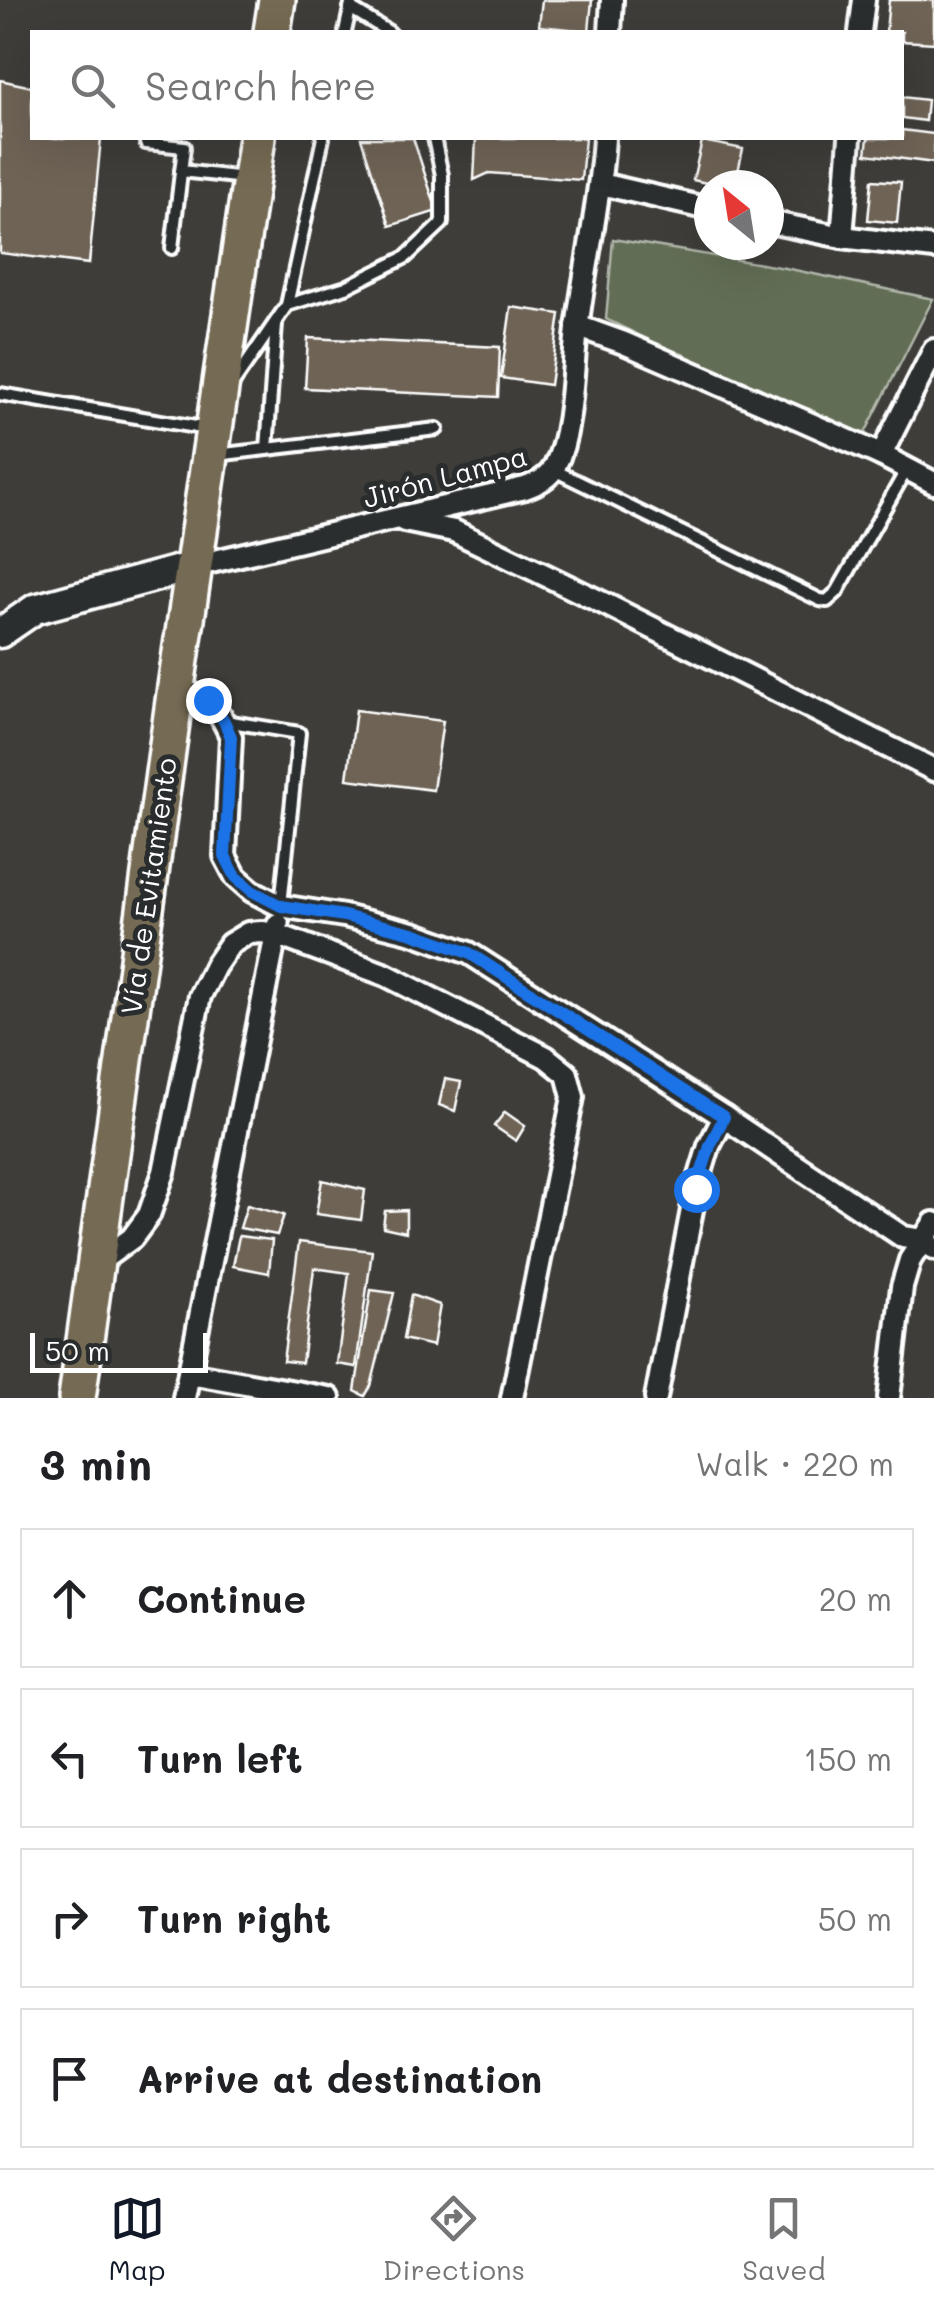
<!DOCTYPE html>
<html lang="en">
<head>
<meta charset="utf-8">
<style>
	body { margin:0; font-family:Mali,sans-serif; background:#f2f2f2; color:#202124 }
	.compass { position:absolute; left:694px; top:170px; width:90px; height:90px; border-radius:50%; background:#fff; box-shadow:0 10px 40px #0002; rotate:330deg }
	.scale { position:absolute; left:30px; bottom:25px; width:178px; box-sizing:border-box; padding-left:10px; border:5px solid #fff; border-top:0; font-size:28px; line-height:35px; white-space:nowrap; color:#fff; -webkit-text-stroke:8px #2a2d2e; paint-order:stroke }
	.stop { position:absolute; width:30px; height:30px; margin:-22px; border:8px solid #1a73e8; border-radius:50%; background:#fff }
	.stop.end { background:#1a73e8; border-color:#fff; box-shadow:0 2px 10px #0008 }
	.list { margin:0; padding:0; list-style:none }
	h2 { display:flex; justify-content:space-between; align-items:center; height:130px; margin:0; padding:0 40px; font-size:42px }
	h2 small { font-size:32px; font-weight:400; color:#757577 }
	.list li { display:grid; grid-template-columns:65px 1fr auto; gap:30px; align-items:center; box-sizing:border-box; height:140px; margin:0 20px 20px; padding:0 20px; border:2px solid #e0e0e0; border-radius:0px }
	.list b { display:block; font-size:38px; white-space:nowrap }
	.list em { font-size:32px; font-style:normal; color:#757577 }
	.icon { flex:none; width:55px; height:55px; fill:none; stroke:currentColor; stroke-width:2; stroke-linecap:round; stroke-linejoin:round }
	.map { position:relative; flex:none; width:934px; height:1398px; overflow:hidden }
	.search { position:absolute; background:#fff; box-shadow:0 10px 40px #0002; left:30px; right:30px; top:30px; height:110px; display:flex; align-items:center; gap:25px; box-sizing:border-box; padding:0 35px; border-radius:0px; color:#757577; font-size:38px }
	.sheet { height:770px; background:#fff }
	nav { display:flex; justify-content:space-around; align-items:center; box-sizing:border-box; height:140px; border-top:2px solid #e0e0e0; background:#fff; font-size:28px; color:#757577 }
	nav a { display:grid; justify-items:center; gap:5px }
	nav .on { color:#111827 }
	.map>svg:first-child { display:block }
	.green { fill:#626d54; stroke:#b0b6aa; stroke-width:2.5 }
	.building { fill:#6e6355; stroke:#fff; stroke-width:2.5 }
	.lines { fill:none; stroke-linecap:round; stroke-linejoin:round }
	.lane-casing { stroke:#fff; stroke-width:18 }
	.street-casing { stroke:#fff; stroke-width:28 }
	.secondary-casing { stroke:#fff; stroke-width:35 }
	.highway-casing { stroke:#fff; stroke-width:42 }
	.lane { stroke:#2a2d2e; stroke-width:10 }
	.street { stroke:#2a2d2e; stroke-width:20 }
	.secondary { stroke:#2a2d2e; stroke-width:28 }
	.highway { stroke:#756b52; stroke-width:35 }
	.route { stroke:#1a73e8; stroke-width:12 }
	.labels { text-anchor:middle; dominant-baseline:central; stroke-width:10; stroke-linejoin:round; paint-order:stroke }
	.street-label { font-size:28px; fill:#fff; stroke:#2a2d2e }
</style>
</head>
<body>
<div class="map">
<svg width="934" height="1398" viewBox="0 0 934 1398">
	<rect width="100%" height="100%" fill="#3e3d3a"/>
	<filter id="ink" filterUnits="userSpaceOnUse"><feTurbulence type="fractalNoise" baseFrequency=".01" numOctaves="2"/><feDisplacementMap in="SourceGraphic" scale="20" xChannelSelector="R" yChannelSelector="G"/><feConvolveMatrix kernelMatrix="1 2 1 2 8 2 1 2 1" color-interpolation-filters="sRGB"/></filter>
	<g filter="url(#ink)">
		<path class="green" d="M613,239L785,268L933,299L863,437L809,409L742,385L606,319Z"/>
		<g class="building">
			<path d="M542,0H592L589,31L539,26Z"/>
			<path d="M889,0H934V43L902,41V32H886Z"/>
			<path d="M0,80L32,87V138H101L89,264L0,253Z"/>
			<path d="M902,97L927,100L925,121L902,118Z"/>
			<path d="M902,130L934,134V163L866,154L868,138H902Z"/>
			<path d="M361,138H413L437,211L390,226Z"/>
			<path d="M476,138H585L581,180L489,173L474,180Z"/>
			<path d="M702,141L743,149L735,185H716L693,180Z"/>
			<path d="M872,180L901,182L897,223L868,220Z"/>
			<path d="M511,307L560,314L550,385L501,378Z"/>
			<path d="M308,338L500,347L498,397L305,388Z"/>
			<path d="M356,710L443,721L433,790L347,779Z"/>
			<path d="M445,1079L461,1082L455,1111L439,1105Z"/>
			<path d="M505,1112L525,1126L516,1141L494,1126Z"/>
			<path d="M322,1180L365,1190L361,1220L316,1214Z"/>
			<path d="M247,1205L284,1215L277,1235L240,1228Z"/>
			<path d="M406,1210V1232L383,1227L385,1211Z"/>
			<path d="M239,1236L272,1240L269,1273L233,1266Z"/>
			<path d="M299,1242L372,1251L356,1367L337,1364L349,1273L314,1268L302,1363L283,1361Z"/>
			<path d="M371,1290L394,1293L371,1386L365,1396L355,1391Z"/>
			<path d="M411,1295L440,1305L433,1346L403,1339Z"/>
		</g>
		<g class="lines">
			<g class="lane-casing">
				<g id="lane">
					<path d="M350,8L389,32"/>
					<path d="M345,32L352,0"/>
					<path d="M147,138L146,143L184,147L172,248"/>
					<path d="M181,171L245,178"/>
					<path d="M287,305L346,287L406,257L442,223V175L434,138"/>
					<path d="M232,385L287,305L323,138"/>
					<path d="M0,394L208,429"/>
					<path d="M267,449L276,324"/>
					<path d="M216,455L437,429"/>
					<path d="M554,470L820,600L827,601L837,592L907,469"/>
					<path d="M225,721L299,733L281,905"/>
				</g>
			</g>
			<g class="street-casing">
				<g id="street">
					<path d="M610,32L612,0"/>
					<path d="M860,32L864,0"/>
					<path d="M601,184L709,209"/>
					<path d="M769,222L842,237L934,248"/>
					<path d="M842,237L850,138"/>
					<path d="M577,326L624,343L802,420L881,455L934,483"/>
					<path d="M881,455L934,350"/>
					<path d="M404,521L454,531L605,604L934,770"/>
					<path d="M194,566L525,488C538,483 549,478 555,466C573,431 572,369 577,329C585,265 600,202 604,138"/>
					<path d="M176,687C209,701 217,703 231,737L225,856L236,877L252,891L281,906L344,916L413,933L469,953L724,1117L903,1237L922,1240L934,1249"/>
					<path d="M95,1265L132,1238L149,1215L164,1172L200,996L215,966L230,944L248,933L262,932L275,934L386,975L546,1057L567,1074L573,1097L512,1398"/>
					<path d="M189,1373L329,1398"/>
					<path d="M184,1398L278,924"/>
					<path d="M656,1398L696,1189L709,1146L724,1117"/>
					<path d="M889,1398L902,1287L910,1260L934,1223"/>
				</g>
			</g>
			<g class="secondary-casing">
				<path id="secondary" d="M0,633L35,609L194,566"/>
			</g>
			<g class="highway-casing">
				<g id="highway">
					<path d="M272,32L277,0"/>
					<path d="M77,1398L176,687L257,138"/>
				</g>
			</g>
			<use href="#lane" class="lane"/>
			<use href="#street" class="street"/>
			<use href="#secondary" class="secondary"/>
			<use href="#highway" class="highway"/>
		</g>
	</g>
	<g class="lines" filter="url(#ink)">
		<path class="route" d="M208,700L224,721L231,737L225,856L236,877L252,891L281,906L344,916L413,933L469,953L724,1117L710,1146L696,1189"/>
	</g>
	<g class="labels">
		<g class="street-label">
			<text transform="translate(445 476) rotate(-15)">Jirón Lampa</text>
			<text transform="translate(148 886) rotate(-82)">Vía de Evitamiento</text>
		</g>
	</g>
</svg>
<svg class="compass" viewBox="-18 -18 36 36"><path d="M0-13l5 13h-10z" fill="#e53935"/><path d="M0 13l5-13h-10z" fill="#757577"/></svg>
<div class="scale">50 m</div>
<div class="stop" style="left:696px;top:1189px"></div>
<div class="stop end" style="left:208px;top:700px"></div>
<div class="search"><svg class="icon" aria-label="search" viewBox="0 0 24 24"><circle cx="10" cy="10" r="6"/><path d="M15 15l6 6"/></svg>Search here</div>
</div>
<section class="sheet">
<h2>3 min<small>Walk · 220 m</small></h2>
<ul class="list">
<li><svg class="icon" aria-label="ahead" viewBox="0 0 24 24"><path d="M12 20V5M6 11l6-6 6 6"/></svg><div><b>Continue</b></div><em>20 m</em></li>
<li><svg class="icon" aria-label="left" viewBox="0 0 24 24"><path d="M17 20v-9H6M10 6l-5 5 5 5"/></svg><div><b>Turn left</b></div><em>150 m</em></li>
<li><svg class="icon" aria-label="right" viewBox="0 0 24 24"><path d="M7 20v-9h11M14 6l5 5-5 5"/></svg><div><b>Turn right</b></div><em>50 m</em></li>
<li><svg class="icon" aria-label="arrive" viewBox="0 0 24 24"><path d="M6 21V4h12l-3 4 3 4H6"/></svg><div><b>Arrive at destination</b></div></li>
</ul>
</section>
<nav>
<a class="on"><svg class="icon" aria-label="map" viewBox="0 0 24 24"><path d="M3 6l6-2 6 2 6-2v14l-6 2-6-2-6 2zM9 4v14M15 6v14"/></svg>Map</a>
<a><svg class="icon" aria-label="directions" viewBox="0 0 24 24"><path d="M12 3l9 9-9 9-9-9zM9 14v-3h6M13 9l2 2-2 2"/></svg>Directions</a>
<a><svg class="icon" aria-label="saved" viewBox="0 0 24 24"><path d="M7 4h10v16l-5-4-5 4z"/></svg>Saved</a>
</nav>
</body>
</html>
